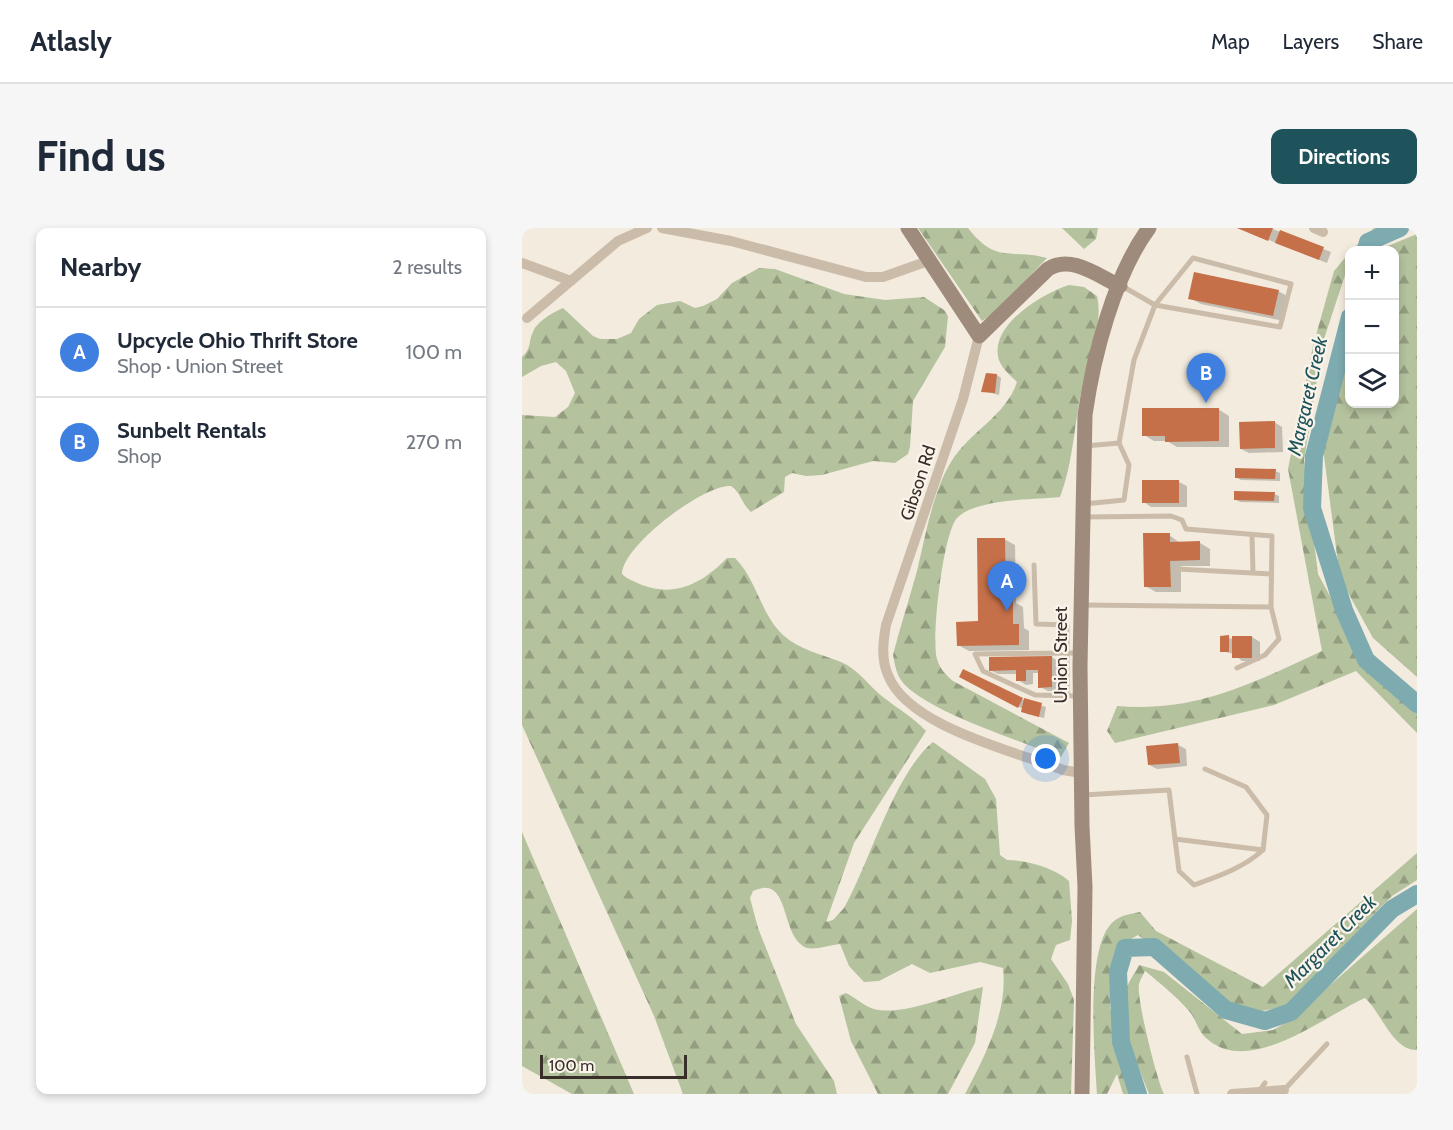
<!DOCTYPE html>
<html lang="en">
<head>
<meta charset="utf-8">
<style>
	body { margin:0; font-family:Cabin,sans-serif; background:#f6f6f7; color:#1f2937 }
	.controls { position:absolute; right:18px; top:18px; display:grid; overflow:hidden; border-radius:12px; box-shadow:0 3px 9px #0003 }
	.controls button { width:54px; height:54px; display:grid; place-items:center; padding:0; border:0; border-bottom:2px solid #e0e1e3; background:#fff; color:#1f2937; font:30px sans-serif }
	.scale { position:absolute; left:18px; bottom:15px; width:147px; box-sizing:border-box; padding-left:6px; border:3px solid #392f2a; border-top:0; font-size:16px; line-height:21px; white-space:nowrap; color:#392f2a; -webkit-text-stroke:4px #faf4eb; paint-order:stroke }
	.you { position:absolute; left:524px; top:531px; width:21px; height:21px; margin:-15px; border:4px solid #fff; border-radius:50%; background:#1a73e8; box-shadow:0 0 0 9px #1a73e833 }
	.badge { display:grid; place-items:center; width:39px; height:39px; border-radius:50%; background:#1e535b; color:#fff; font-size:20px; font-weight:700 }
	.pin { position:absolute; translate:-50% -50px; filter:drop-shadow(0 2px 3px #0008) }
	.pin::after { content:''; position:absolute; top:32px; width:21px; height:18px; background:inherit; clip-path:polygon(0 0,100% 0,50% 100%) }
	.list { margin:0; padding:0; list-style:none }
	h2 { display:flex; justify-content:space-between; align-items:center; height:78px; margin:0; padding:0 24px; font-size:26px }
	h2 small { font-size:20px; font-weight:400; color:#747a83 }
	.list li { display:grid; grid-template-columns:39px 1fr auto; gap:18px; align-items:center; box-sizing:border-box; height:90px; padding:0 24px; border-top:2px solid #e0e1e3 }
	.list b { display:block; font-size:22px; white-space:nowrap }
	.list p { margin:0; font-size:20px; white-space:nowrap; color:#747a83 }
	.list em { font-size:20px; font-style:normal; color:#747a83 }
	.icon { flex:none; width:33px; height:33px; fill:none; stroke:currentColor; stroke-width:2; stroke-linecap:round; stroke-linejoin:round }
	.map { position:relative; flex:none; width:895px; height:866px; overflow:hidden; border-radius:12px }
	header { display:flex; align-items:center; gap:36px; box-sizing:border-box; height:84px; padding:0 30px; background:#fff; border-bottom:2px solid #e0e1e3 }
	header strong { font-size:28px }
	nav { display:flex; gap:33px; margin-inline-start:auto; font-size:21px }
	.intro { display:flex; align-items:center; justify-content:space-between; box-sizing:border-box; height:144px; padding:0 36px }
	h1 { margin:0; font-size:42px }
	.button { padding:15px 27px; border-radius:12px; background:#1e535b; color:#fff; font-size:21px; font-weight:700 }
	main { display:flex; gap:36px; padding:0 36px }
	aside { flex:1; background:#fff; border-radius:12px; box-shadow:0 3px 9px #0003 }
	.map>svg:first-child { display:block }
	.forest { fill:url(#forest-firs) }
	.shadow { fill:#0003 }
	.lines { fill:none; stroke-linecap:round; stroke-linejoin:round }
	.river { stroke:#7dabb0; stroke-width:18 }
	.building { fill:#c67049 }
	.lane { stroke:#cbbcaa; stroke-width:5 }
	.street { stroke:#cbbcaa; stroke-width:10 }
	.secondary { stroke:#9f8b7b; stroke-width:15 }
	.labels { text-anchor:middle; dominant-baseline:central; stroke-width:4.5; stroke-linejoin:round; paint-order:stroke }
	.street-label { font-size:18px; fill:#392f2a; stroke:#faf4eb }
	.water-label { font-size:20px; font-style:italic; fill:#1e535b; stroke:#faf4eb }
</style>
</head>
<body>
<header>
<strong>Atlasly</strong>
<nav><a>Map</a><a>Layers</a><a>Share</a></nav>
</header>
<div class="intro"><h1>Find us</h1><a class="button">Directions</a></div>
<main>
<aside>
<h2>Nearby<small>2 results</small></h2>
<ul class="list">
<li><span class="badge" style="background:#3f7fe0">A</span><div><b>Upcycle Ohio Thrift Store</b><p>Shop · Union Street</p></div><em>100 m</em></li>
<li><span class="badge" style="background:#3f7fe0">B</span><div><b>Sunbelt Rentals</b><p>Shop</p></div><em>270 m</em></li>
</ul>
</aside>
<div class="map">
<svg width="895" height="866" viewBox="0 0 895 866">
	<defs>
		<pattern id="forest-firs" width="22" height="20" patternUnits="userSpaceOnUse" patternTransform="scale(1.5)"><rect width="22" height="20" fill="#b4c29e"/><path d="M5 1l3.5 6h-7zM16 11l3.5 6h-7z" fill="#939e81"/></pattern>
	</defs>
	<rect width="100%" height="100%" fill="#f3ebde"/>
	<g class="forest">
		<path d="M396,0H446C475,37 488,20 525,30C507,48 480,81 460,93Z"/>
		<path d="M540,0H576L574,11L562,21Z"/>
		<path d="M852,0H888L856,11L842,22H830Z"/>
		<path d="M895,6V449L851,410L818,350L800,213L827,97L828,176H872V22H856Z"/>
		<path d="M827,25V35L801,114L782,232L796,346L844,435L895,477V505L834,443L752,477L593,515L585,503L595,478C673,485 731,455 800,423L766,241L791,118L812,43Z"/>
		<path d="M237,40L253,41L322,66L363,72L402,69L422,82L426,88L423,119L391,173L388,219L386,226L373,235L351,233L300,247L284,248L270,245L263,249L262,264L229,284C220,276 219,265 209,258C182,256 100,318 100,346C106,352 112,353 120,357C154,370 182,354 205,330H213C235,352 238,385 261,407C278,422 299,426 319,434C336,441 347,458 361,469C376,481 391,489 404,503L332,615L304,694L311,692L322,680C348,634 372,546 411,514L463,551L474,571L478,627L485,632C504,632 533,640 547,653L550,693L548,712L534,717L529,731L546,756L552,772L549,866H443C463,828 486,784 481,740L458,734L408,745L390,736L357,753L342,754L327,738L318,716C309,717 293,722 285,720C257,710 270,645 231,663L228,670L236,700L274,796L312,853L315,866H161L132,788L0,497V187L33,189L46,179L53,165L44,143L34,134L19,138L0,149V129C10,120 6,114 11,104C15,93 32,84 41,80L71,108L78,111H95L109,105L117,91L135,77L158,73L173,80L181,78L195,71L210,55Z"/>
		<path d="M547,57L562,59L575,68C582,98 565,133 559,164C552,199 551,235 538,269C510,272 455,270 435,290C421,305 409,412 415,431C418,441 423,446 431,453L547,515L539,529C499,513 412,486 383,457C375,449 373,438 371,427C378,399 387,372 395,343C403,310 411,263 429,234C448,203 484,188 495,154C488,147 477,138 476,128C470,96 521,65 547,57Z"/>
		<path d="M0,605V604L112,866H50L0,838Z"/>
		<path d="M895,625V652L870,668L859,679L765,778L735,784L713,778L616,707L602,715L592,727L588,780L611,866H601L595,846L585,866H575C573,830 562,717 592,693C600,687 608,686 618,684L634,703L741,759Z"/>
		<path d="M895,681V822C871,823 859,784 843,770C802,788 727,850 684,810C676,803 674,791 667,783C654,768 638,755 623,743C621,747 618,752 617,756C614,769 635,853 642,866H627C615,834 596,798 604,762C606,754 613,745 617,737L642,744L720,806L751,802L767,793Z"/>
		<path d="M461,759L453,815L426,866H356L329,813L317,768L324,765C334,770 342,778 352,781C380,789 433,765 461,759Z"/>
	</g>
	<g class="shadow">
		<path d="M716,0H748L809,24L805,35Z"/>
		<path d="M756,63L767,69L762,93L679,76L668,70Z"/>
		<path d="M475,147L479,150L477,167L461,163Z"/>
		<path d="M696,181L707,188V219H655L645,213H632L622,207Z"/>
		<path d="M752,194L760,199L761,224L727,225L719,221Z"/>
		<path d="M753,243L758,245V253L719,252L714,249Z"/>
		<path d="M622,254H657L665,258V279H629L622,274Z"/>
		<path d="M752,266L757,268V275L718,274L713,271Z"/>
		<path d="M647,307L658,315H678L688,321V338H659V364H634L623,358Z"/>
		<path d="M482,311L493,317L494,375L501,379L502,400L507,403V422L447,423L436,417L457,395Z"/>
		<path d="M706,409L712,412L730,409L738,414V433H720L712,426L700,423Z"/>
		<path d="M530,429L537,434L538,463H526L518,459V445H511V456L504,457L496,452V446H476L468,442Z"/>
		<path d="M442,443L503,473L524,479L522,490L505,486L501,481L447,453Z"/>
		<path d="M656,517L664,521L665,538L635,541L627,537Z"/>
	</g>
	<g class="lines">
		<g class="river">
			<path d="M844,22L846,14L878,0"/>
			<path d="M828,89L792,228L790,280L822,382L844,432L895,476"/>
			<path d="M616,866L599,814L596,744L603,720L632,719L704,782L743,793L769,784L870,681L895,666"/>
		</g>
	</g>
	<g class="building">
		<path d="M715,0H751L746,13Z"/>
		<path d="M758,2L802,19L797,32L753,15Z"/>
		<path d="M672,44L757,62L751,88L666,71Z"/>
		<path d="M464,145L475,146L473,165L459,164Z"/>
		<path d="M620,180H697V213L643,214V208H620Z"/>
		<path d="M753,193V220L718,221L717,194Z"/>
		<path d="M713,240L754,241L753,251L713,250Z"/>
		<rect x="620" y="252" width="37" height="23"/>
		<path d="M712,263L753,264L752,273L712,272Z"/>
		<path d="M621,305H648V314L678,313V332L648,333L649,359H622Z"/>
		<path d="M455,310H483L484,371H491V396H497V417L435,418L434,394L456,393Z"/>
		<path d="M707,407V424H698V408Z"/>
		<rect x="710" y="408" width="20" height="22"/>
		<path d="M530,428V459L516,460V442H504V453H494V442L467,443V429Z"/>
		<path d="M441,441L501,470L496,480L437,449Z"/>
		<path d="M502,470L520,475L517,489L499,484Z"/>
		<path d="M656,515L658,535L626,537L624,518Z"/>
	</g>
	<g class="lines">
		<g class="lane">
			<path d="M671,30L769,56L758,99L633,77Z"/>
			<path d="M563,218L597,215L612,132L633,77L600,58"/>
			<path d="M562,276L602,272L607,237L597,215"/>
			<path d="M730,307L731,344"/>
			<path d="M512,337L514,396L545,397V467"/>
			<path d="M655,341L749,346"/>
			<path d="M561,377L749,379L750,308L664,301L660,292L649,288L564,289"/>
			<path d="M555,425L453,426L461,443L513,467L557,468"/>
			<path d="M715,440L743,427L757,411L749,379"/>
			<path d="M561,567L647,562L653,611L741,622L745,587L724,559L683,541"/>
			<path d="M653,611L657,643L672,657C697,648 721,640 741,622"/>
			<path d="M665,829L675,866"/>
			<path d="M738,862L743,855"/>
			<path d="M762,862L805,816"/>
		</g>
		<g class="street">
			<path d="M140,0L209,13L344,49H361L406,33"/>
			<path d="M792,0L801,4"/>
			<path d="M0,35L49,53"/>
			<path d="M5,90L96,13L125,0"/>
			<path d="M457,108L441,171L364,397C361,414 359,431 366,447C386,499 493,523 541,542L559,545"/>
			<path d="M710,866L762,862"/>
		</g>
		<g class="secondary">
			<path d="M386,0L457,108L526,41C549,26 576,48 598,58"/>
			<path d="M560,866L563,659L560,598L558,438L563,187C571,130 592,47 627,0"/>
		</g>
	</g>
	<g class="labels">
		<g class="street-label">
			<text transform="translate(396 255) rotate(-72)">Gibson Rd</text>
			<text transform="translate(539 427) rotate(-90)">Union Street</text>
		</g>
		<g class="water-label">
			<text transform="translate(785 168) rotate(-77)">Margaret Creek</text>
			<text transform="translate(808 713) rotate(-45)">Margaret Creek</text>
		</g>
	</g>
</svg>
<div class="controls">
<button>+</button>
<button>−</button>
<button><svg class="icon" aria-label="layers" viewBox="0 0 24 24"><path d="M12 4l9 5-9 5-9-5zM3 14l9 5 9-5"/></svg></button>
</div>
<div class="scale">100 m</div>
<div class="you"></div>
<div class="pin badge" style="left:485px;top:383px;background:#3f7fe0">A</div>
<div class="pin badge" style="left:684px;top:175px;background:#3f7fe0">B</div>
</div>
</main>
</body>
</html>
